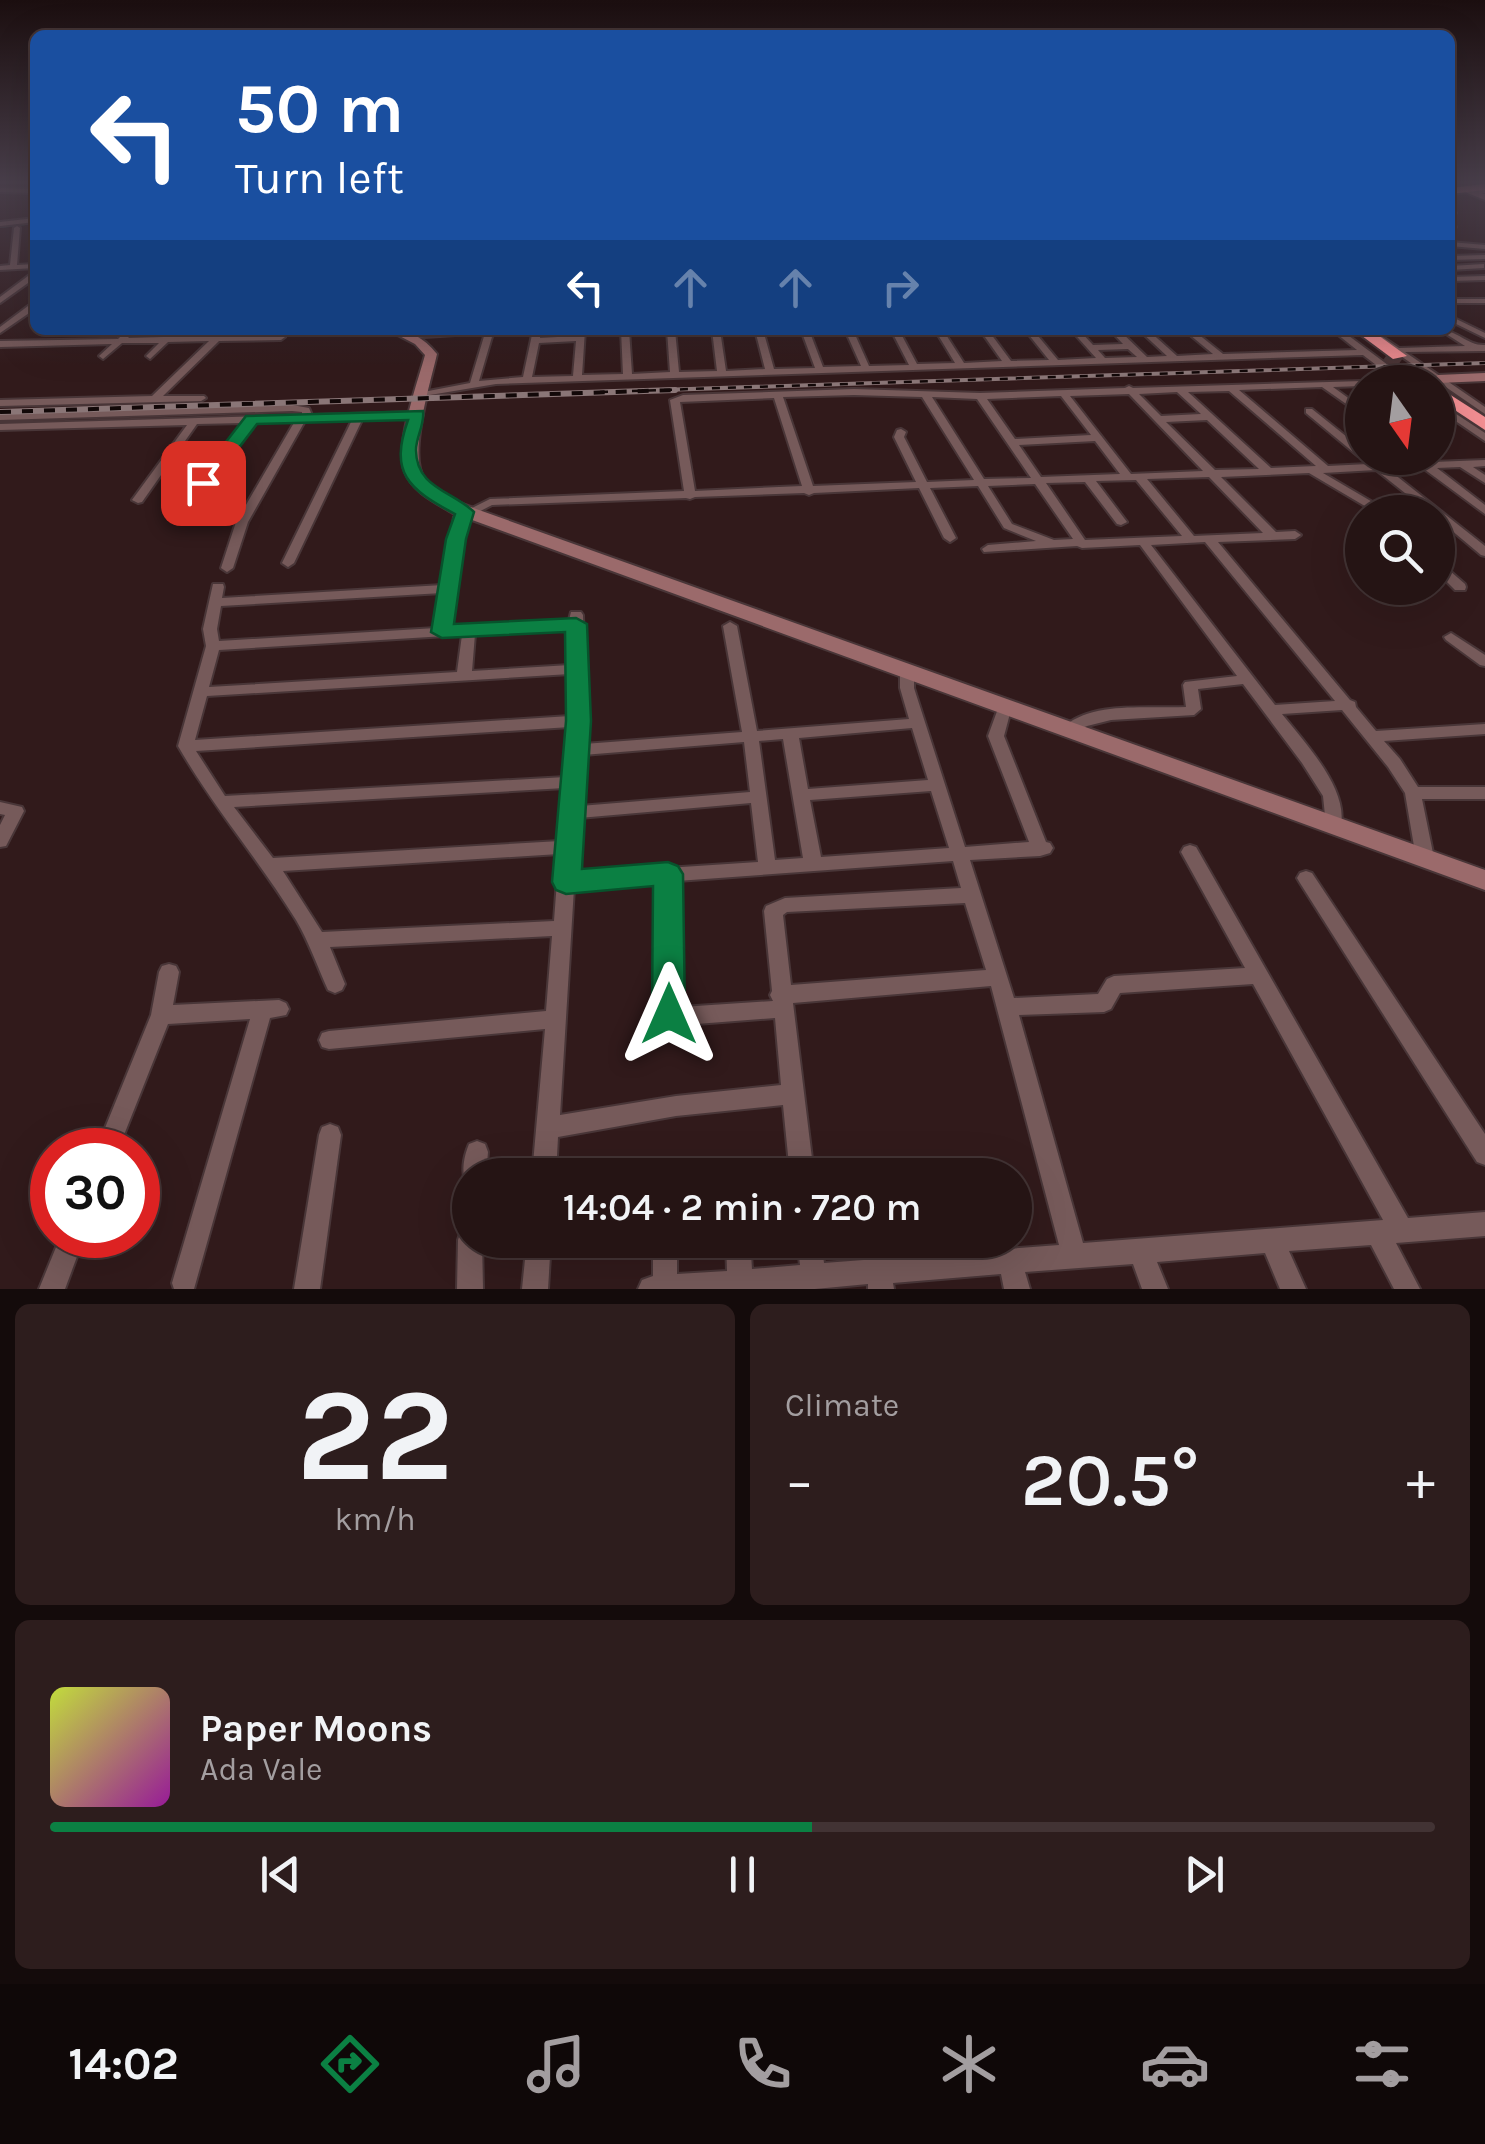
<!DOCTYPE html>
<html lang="en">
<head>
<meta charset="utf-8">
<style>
  body { margin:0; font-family:Karla,sans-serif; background:#2d1d1d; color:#f1f3f6; height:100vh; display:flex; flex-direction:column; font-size:38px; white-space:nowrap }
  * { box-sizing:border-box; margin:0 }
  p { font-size:32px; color:#a39ea0 }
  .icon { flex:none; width:55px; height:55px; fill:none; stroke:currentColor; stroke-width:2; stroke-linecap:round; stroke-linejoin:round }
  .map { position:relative; height:1289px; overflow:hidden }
  .side { display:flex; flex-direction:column; gap:15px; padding:15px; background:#140b0b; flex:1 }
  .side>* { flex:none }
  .banner { position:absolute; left:30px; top:30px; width:1425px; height:305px; border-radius:15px; box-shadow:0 10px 40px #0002,0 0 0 2px #423334; background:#1a4fa0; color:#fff; overflow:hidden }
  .needle { width:65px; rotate:166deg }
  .tools { position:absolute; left:1345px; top:365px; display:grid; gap:20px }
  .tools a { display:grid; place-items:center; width:110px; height:110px; border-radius:50%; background:#251414; box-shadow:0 10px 40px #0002,0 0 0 2px #423334; font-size:50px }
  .speed { position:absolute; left:30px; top:1128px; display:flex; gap:20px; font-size:50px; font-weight:700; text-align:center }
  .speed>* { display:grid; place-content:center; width:130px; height:130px; border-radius:50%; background:#251414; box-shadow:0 10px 40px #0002,0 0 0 2px #423334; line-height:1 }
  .speed .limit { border:15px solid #d22; background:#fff; color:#111 }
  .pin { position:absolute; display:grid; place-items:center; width:85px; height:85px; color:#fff; margin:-42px; border-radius:20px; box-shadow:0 5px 15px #0006 }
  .me { position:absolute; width:110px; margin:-55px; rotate:0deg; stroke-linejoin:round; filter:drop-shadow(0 0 8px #0008) }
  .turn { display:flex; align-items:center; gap:35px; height:210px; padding:0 40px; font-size:45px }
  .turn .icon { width:130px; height:130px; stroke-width:2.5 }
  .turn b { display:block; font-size:70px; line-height:85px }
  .lanes { display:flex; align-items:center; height:95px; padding:0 40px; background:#0003; justify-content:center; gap:50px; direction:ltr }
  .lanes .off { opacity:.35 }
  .big { font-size:75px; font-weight:600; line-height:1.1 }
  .side .tile { flex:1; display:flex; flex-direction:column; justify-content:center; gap:15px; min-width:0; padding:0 35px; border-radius:15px; background:#2d1d1d }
  .side .dial { align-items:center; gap:0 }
  .dial b { font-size:130px; line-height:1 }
  .song { display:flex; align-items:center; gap:30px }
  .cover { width:120px; height:120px; border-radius:15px; background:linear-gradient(135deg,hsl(70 70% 55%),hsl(300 70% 35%)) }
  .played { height:10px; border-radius:5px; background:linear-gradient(90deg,#0b8043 55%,#423334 55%) }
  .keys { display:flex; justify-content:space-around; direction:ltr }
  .heat { display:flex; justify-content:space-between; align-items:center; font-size:55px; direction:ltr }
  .side .tiles { flex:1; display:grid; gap:15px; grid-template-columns:1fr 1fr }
  .tile:last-child { grid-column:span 2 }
  .trip { position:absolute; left:452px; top:1158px; width:580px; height:100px; border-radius:50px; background:#251414; box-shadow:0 10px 40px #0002,0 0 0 2px #423334; font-weight:600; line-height:100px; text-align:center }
  .dock { display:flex; height:160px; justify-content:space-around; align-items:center; background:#0f0808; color:#a39ea0 }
  .dock .icon { width:70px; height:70px }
  .dock .selected { color:#0b8043 }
  .dock b { font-size:45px; color:#f1f3f6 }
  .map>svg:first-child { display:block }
</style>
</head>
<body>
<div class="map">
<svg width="1485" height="1289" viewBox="0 0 1485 1289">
  <rect width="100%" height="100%" fill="#311a1b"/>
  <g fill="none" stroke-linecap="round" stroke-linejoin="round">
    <path fill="#104a45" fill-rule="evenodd" d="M 35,220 L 35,224 L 0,228 L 0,224 Z"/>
    <path stroke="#4c3637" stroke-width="15" stroke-dasharray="15 8" stroke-linecap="butt" d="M 1386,356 L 1418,379"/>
    <defs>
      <g id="street">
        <path d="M 0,188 L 35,189 L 35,193 L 0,192 Z"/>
        <path d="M 1450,211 L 1455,212 L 1456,213 L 1450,215 Z"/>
        <path d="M 35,218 L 35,222 L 0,226 L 0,222 Z"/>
        <path d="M 1450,225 L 1455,226 L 1456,227 L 1450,229 Z"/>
        <path d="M 17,226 L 20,228 L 17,265 L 35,264 L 35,268 L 0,270 L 0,266 L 10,265 L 14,228 Z"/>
        <path d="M 1450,242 L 1485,245 L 1485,249 L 1450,246 Z"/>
        <path d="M 1485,255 L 1485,259 L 1450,260 L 1450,256 Z"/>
        <path d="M 1484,264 L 1484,268 L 1450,270 L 1450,266 Z"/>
        <path d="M 32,273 L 35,273 L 35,278 L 0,303 L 0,297 Z"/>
        <path d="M 1485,276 L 1485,280 L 1450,281 L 1450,277 Z"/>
        <rect x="1450" y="299" width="35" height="4"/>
        <path d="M 32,303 L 35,303 L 35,309 L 0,333 L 0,327 Z"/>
        <path d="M 1450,316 L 1485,333 L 1485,338 L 1450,321 Z"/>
        <path d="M 127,330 L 136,330 L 128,338 L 164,337 L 169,334 L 173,337 L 214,336 L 219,334 L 223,336 L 281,334 L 285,337 L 281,340 L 219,341 L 163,396 L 204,396 L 206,398 L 201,401 L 0,406 L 0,400 L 152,396 L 209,341 L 168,342 L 150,359 L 146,356 L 159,343 L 122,343 L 103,359 L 99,356 L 112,344 L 0,347 L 0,341 L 118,339 Z"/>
        <path d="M 391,330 L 400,330 L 396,332 Z"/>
        <path d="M 457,330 L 494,330 L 479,381 L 523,377 L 533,330 L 541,330 L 540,338 L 576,336 L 577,330 L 585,330 L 582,375 L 623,374 L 621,330 L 629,330 L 632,374 L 670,372 L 667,330 L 675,330 L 679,372 L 717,371 L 712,330 L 720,330 L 726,371 L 765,369 L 755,330 L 763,330 L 774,369 L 815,368 L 801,330 L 809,330 L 823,367 L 861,366 L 845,330 L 853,330 L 869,366 L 909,365 L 891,330 L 899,330 L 917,364 L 955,363 L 935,330 L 943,330 L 964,363 L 1002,361 L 980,330 L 988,330 L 1011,361 L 1049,360 L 1025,330 L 1033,330 L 1058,360 L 1096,358 L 1071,330 L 1079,330 L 1093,345 L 1123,344 L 1110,330 L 1119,330 L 1147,357 L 1167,356 L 1139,330 L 1148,330 L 1177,356 L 1213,354 L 1184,330 L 1193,330 L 1223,354 L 1357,350 L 1332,330 L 1341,330 L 1408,380 L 1409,382 L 1362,382 L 1362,386 L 1333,387 L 1362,408 L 1362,415 L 1322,387 L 1239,390 L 1328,466 L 1368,464 L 1362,458 L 1362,457 L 1358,456 L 1306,413 L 1306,409 L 1312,409 L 1362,449 L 1362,458 L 1373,458 L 1381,464 L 1485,460 L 1485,466 L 1473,467 L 1485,475 L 1485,483 L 1460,467 L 1437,468 L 1485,505 L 1485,514 L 1424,469 L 1389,470 L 1485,546 L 1485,556 L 1481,555 L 1438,519 L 1438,512 L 1429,512 L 1376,470 L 1323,473 L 1386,510 L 1387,512 L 1375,512 L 1309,473 L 1221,477 L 1276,532 L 1295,531 L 1301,535 L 1295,539 L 1218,542 L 1350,700 L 1355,702 L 1356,707 L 1376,731 L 1485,724 L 1485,734 L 1384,741 L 1400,759 L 1418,787 L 1485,787 L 1485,799 L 1422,799 L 1434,858 L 1431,863 L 1425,865 L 1419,863 L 1416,858 L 1405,793 L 1388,767 L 1342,710 L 1282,714 C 1305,743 1351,791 1340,829 L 1334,831 L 1328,829 L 1326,825 L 1323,796 L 1302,763 L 1243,684 L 1198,689 L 1201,709 L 1194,715 L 1111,720 L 1087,726 L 1069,734 L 1064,733 L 1061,729 C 1091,700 1148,709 1186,707 L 1183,685 L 1185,682 L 1237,676 L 1140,545 L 1082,548 L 1077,546 L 984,552 L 982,549 L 988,545 L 1036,541 L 1004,528 L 978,486 L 930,488 L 956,538 L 950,542 L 944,538 L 919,488 L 814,493 L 809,495 L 804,493 L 695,497 L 690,499 L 686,498 L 492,505 L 465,519 L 449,628 L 569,620 L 571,612 L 581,612 L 583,615 L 586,721 L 584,744 L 742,732 L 723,626 L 730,622 L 737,626 L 757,731 L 909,719 L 900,688 L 900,671 L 907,667 L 912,668 L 914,671 L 914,688 L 965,847 L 1029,842 L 988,736 L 1000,703 L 1010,703 L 1012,706 L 1004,736 L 1046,842 L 1050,843 L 1053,848 L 1050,853 L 1040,856 L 970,860 L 1014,998 L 1098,994 L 1107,979 L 1114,976 L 1245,968 L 1181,852 L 1184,847 L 1190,845 L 1196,847 L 1408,1218 L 1485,1212 L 1485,1236 L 1396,1243 L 1420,1289 L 1394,1289 L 1371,1245 L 1289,1251 L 1306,1289 L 1280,1289 L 1265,1253 L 1157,1262 L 1168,1289 L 1142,1289 L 1133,1264 L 1025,1272 L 1030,1289 L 1004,1289 L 1001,1274 L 893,1283 L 894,1289 L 868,1289 L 868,1284 L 815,1289 L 638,1289 L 642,1280 L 653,1276 L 653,1240 L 677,1240 L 677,1274 L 727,1271 L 726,1240 L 750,1240 L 752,1269 L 800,1265 L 797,1240 L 821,1240 L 824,1263 L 1059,1245 L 991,986 L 793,1003 L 814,1175 L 790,1175 L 783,1105 L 676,1116 L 558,1137 L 556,1175 L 532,1175 L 545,1029 L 329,1049 L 322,1047 L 319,1040 L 322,1033 L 329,1031 L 546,1011 L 552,936 L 330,947 L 345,984 L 342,990 L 335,993 L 328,990 C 317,966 309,942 296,920 C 259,860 213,807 178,746 L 206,646 L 203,629 L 213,584 L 223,584 L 224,587 L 222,598 L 443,585 L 454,517 L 490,499 L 684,491 L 670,400 L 683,395 L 854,389 L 980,393 L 1125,388 L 1129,386 L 1133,388 L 1396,380 L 1363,355 L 496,384 L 418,397 L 418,393 L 470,383 L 485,333 L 410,338 L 406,336 L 410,334 ZM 576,341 L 573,376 L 532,377 L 539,343 ZM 1128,349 L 1137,357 L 1105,358 L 1098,350 ZM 1229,391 L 1316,466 L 1271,468 L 1188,392 ZM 1177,392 L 1201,414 L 1161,416 L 1139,394 ZM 1129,394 L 1203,471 L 1131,474 L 1070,396 ZM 854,395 L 922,397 L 974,480 L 927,482 L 904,437 L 906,432 L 901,429 L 897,430 L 894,437 L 916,482 L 813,486 L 783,397 ZM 1061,396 L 1091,435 L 1015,439 L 987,399 ZM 932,397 L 977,399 L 1031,478 L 984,479 ZM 774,398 L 802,486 L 695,491 L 680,402 ZM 1207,420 L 1259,469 L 1215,470 L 1166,422 ZM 1095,441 L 1120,474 L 1041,477 L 1019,445 ZM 1209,477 L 1263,533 L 1194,536 L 1147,479 ZM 1136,480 L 1182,536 L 1085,540 L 1046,483 L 1085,482 L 1117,524 L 1121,525 L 1127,522 L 1096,481 ZM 1035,484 L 1073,539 L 1054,540 L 1012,524 L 988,486 ZM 1205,542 L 1335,701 L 1275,705 L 1151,545 ZM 442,593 L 436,628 L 219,641 L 217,629 L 221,606 ZM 570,628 L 570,665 L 472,671 L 475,634 ZM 462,635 L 457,672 L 209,687 L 219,650 ZM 570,674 L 570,716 L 195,740 L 207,696 ZM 570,727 L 566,777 L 225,796 L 196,751 ZM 912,728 L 928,780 L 808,789 L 799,738 ZM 783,739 L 803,858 L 775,860 L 759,741 ZM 744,742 L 750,792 L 580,806 L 583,755 ZM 565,788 L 560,841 L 273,858 L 234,807 ZM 931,791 L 949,848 L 821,857 L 810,800 ZM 751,803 L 758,862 L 575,874 L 579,818 ZM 559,854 L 554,921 L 322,932 L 283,871 ZM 953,861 L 961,888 L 785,898 L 766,906 L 764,911 L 772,991 L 770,995 L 773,1001 L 681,1007 L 677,881 ZM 659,882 L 661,1017 L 664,1023 L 671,1026 L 775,1018 L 781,1085 L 676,1096 L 560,1115 L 574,888 ZM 965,903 L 986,970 L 791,985 L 783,915 L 787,912 ZM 1253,984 L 1383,1220 L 1083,1243 L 1019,1015 L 1104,1012 L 1111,1009 L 1120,993 Z"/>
        <path d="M 1363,330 L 1372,330 L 1399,348 L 1465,346 L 1440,330 C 1457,330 1468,346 1485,345 L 1485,351 L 1405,352 L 1485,407 L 1485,414 Z"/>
        <path d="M 1438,402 L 1485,433 L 1485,441 L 1438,409 Z"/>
        <path d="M 292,405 L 309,408 L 312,415 L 418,412 L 423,415 L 418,418 L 362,420 L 294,563 L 288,567 L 282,563 L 352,420 L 305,421 L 248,522 L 233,568 L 227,572 L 221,568 L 236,522 L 295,421 L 254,423 L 207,485 L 203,486 L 198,483 L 244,423 L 197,424 L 142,502 L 138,503 L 132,500 L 187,425 L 0,430 L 0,424 L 302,415 L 302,412 L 292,411 L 0,420 L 0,414 Z"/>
        <path d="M 1438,563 L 1442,564 L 1465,584 L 1466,587 L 1465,590 L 1455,590 L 1438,573 Z"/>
        <path d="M 1451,633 L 1485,655 L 1485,666 L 1480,665 L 1446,640 L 1444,637 Z"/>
        <path d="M 0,802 L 22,807 L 24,811 L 6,846 L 0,847 L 0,825 L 5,815 L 0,814 Z"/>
        <path d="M 1306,871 L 1312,873 L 1485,1134 L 1485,1165 L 1477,1162 L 1300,883 L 1297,878 L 1300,873 Z"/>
        <path d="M 169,964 L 176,966 L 179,972 L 173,1005 L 279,1000 L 286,1003 L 289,1009 L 286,1015 L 270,1018 L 194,1289 L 174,1289 L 172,1283 L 250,1019 L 168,1024 L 118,1150 L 96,1150 L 151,1015 L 159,972 L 162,966 Z"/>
        <path d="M 330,1124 L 338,1127 L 341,1135 L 320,1289 L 294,1289 L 319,1135 L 322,1127 Z"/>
        <path d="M 477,1141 L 485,1144 L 488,1152 L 486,1175 L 470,1175 L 470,1185 L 466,1183 C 461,1171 464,1156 469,1144 Z"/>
        <path d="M 470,1228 L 470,1240 L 482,1240 L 483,1289 L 457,1289 L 458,1240 L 461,1231 Z"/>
        <path d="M 61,1235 L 85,1235 L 65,1289 L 39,1289 Z"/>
        <path d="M 527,1240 L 551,1240 L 548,1289 L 522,1289 Z"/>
      </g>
      <g id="secondary">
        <path d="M 1485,187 L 1485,193 L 1481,193 L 1485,194 L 1485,200 L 1465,192 Z"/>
        <path d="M 388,330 C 410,330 423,337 437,354 C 431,381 407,458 425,479 C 435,491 451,498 465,505 L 1485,870 L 1485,890 L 453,513 C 435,502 413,492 405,472 C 394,448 418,381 425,355 L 415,344 Z"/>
        <path d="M 1485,373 L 1485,381 L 1438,383 L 1431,379 L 1438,375 Z"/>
      </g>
      <g id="highway">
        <path d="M 1485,184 L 1485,190 L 1450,194 L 1450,188 Z"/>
        <path d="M 1354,330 L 1371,330 L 1407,356 L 1393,359 Z"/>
        <path d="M 1438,387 L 1485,417 L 1485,430 L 1438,399 Z"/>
      </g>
    </defs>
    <use href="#street" stroke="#493638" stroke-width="4"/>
    <use href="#secondary" stroke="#493638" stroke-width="4"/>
    <use href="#highway" stroke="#493638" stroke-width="4"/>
    <use href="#street" fill="#765a5a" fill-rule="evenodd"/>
    <use href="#secondary" fill="#9b6a6b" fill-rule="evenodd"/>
    <use href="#highway" fill="#f28e92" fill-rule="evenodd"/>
    <defs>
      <path id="rail-far1" d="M 600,392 L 1485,363"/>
      <path id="rail" d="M 0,412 L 675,390"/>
    </defs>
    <use href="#rail-far1" stroke="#8a7677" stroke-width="4"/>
    <use href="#rail" stroke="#8a7677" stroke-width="6"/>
    <use href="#rail-far1" stroke="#120808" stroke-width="2.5" stroke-dasharray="8" stroke-linecap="butt"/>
    <use href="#rail" stroke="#120808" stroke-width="4" stroke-dasharray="11" stroke-linecap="butt"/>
  </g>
  <linearGradient id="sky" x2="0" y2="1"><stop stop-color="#1b0e0f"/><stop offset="0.5" stop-color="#483e4a"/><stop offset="1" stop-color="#483e4a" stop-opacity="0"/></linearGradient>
  <rect width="1485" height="365" fill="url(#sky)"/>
  <path fill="#0b8043" stroke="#07532c" stroke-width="2.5" d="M 423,411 C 425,424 416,437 416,450 C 416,488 453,491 474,512 L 466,539 L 454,624 L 576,618 L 587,624 L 591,721 L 582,869 L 668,862 L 678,866 L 683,874 L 685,1014 L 681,1024 L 669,1028 L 657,1024 L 652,1014 L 653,886 L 566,894 L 556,890 L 552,882 L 566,721 L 565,632 L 442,638 L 431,632 L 446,539 L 455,514 C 408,489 389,473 408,420 L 257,424 L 209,487 L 194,483 L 246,416 Z"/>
</svg>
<div class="tools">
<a><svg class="needle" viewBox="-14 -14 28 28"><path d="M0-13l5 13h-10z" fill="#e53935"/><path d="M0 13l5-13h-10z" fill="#a39ea0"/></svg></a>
<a><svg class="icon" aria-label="search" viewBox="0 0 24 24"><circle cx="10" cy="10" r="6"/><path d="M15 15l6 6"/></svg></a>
</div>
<div class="speed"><div class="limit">30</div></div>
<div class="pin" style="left:203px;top:483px;background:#d93025"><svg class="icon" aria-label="arrive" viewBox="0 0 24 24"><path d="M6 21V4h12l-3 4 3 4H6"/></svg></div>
<svg class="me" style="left:669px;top:1014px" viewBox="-20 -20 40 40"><path d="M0-17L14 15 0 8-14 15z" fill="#0b8043" stroke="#fff" stroke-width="4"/></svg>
<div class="trip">14:04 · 2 min · 720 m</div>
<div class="banner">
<div class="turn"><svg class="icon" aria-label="left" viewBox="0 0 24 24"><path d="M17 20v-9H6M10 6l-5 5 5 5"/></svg><div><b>50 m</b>Turn left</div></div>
<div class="lanes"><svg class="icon" aria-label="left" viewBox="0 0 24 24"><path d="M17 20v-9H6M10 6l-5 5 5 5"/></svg><svg class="icon off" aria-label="ahead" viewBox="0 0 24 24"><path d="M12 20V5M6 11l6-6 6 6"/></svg><svg class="icon off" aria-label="ahead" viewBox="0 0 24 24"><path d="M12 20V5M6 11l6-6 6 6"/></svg><svg class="icon off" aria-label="right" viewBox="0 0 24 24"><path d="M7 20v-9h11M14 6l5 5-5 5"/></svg></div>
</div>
</div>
<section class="side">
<div class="tiles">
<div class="tile dial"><b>22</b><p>km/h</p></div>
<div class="tile"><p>Climate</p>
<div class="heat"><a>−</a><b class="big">20.5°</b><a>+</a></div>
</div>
<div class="tile">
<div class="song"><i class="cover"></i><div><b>Paper Moons</b><p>Ada Vale</p></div></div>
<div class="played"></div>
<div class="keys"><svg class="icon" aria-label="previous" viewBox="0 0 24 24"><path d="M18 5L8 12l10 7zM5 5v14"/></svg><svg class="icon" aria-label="pause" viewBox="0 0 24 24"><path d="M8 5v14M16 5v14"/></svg><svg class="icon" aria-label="next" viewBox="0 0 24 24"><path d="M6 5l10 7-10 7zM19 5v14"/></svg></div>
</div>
</div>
</section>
<nav class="dock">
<b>14:02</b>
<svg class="icon selected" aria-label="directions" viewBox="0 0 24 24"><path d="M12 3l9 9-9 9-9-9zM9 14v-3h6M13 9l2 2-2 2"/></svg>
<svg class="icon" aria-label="music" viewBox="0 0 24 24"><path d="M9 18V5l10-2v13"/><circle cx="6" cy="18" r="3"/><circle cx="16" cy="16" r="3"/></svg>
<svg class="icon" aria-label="phone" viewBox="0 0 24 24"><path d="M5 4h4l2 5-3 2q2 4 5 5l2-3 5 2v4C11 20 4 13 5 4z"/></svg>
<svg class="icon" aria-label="climate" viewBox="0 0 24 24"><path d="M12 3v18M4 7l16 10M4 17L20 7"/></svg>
<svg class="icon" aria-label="car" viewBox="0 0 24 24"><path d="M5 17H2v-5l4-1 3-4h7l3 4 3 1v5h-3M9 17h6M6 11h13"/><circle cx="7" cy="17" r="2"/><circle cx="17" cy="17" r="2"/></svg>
<svg class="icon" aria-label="filters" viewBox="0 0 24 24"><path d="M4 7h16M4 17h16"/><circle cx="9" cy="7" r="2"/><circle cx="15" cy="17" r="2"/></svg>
</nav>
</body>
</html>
